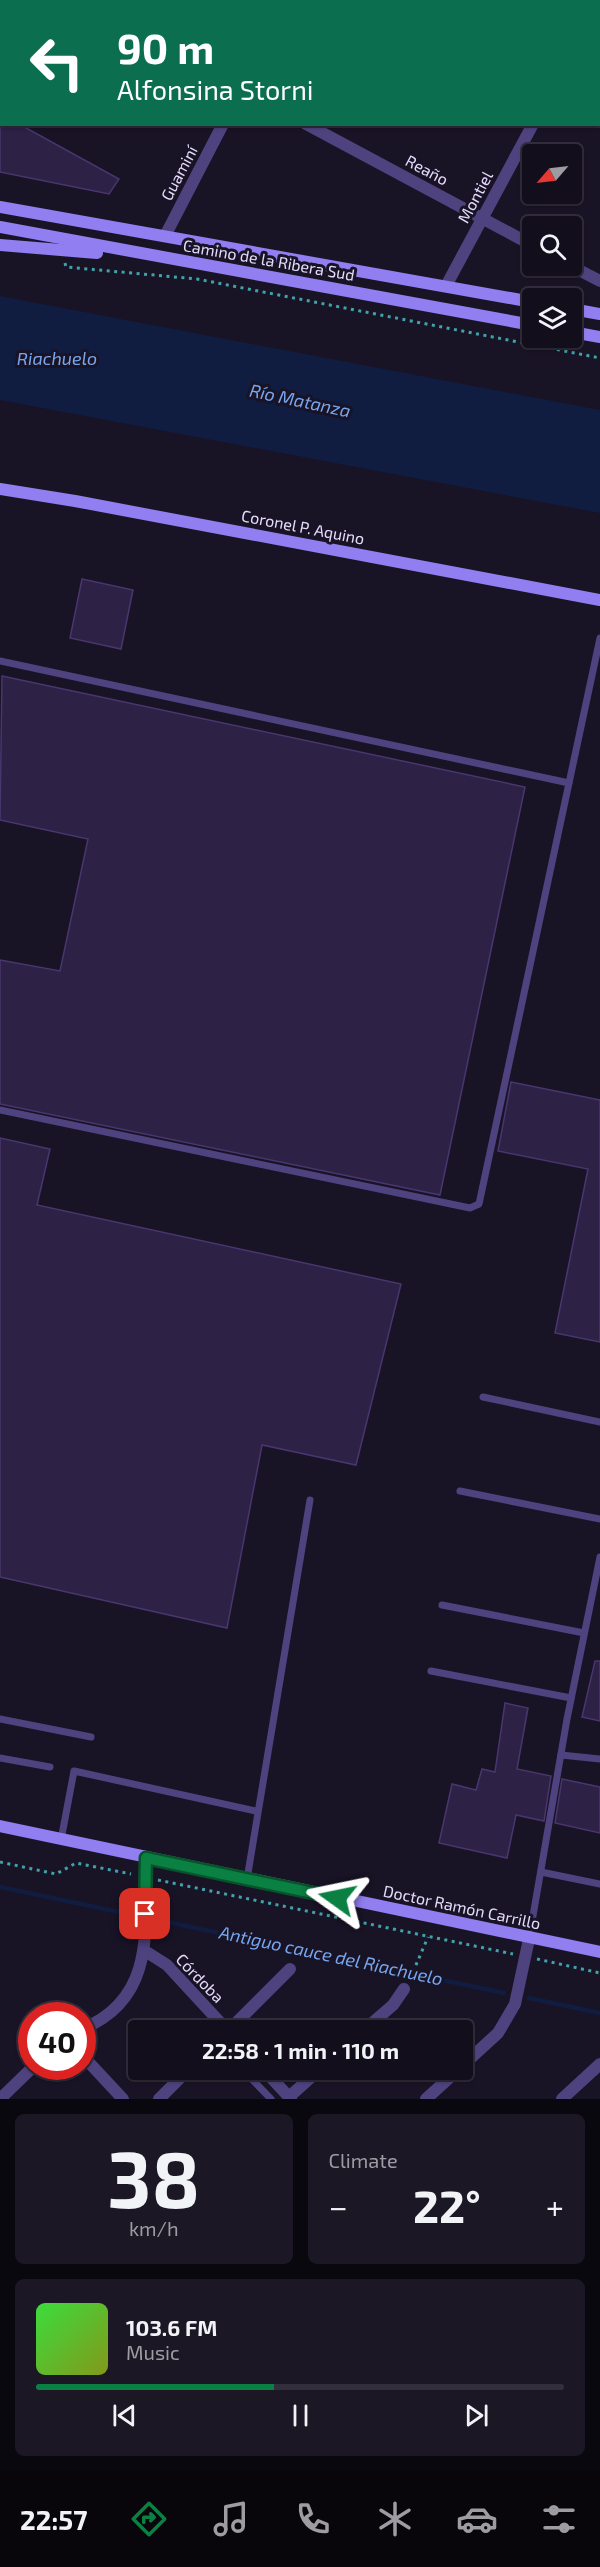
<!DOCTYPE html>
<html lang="en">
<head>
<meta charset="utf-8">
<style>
  body { margin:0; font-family:"Exo 2",sans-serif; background:#1c1725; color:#f1f3f6; height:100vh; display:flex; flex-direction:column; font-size:22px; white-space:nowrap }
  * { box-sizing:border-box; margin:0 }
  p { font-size:20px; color:#9d9ca3 }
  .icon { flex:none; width:33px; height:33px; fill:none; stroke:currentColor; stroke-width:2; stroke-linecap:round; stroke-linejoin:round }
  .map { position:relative; height:2099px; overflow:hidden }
  .side { display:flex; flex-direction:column; gap:15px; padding:15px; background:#0a080f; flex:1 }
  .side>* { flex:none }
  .guide { position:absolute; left:0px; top:0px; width:600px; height:126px; box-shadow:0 2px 4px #0004,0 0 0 2px #322e3b; background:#0b6e4f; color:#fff; overflow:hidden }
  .needle { width:39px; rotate:242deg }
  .buttons { position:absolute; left:522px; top:144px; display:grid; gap:12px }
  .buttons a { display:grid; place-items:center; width:60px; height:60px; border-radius:6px; background:#130e1c; box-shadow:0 2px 4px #0004,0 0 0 2px #322e3b; font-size:30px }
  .speed { position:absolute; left:18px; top:2002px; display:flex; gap:12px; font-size:30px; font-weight:700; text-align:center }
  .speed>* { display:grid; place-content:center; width:78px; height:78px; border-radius:50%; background:#130e1c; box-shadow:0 2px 4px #0004,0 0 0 2px #322e3b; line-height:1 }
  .speed .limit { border:9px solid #d22; background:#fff; color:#111 }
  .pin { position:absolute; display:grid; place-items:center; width:51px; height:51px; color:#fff; margin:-26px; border-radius:12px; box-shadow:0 3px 9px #0006 }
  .me { position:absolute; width:66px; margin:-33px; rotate:282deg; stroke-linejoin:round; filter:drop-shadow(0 0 4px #0008) }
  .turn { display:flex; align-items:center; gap:21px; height:126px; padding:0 18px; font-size:27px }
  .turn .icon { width:78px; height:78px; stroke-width:2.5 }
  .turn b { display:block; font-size:42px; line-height:51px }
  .big { font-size:45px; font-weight:700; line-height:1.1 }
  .side .widget { flex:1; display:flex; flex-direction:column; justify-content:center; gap:9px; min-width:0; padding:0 21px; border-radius:9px; background:#1c1725 }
  .side .dial { align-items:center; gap:0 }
  .dial b { font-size:78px; line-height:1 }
  .song { display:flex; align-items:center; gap:18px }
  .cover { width:72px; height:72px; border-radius:9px; background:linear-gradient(135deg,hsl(120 70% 55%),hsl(70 70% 35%)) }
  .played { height:6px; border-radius:3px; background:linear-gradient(90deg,#0b8043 45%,#322e3b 45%) }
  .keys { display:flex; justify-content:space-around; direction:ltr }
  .heat { display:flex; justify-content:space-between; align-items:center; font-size:33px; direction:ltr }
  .side .tiles { flex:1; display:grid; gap:15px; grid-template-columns:1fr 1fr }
  .widget:last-child { grid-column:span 2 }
  .trip { position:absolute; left:128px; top:2020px; width:345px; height:60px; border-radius:6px; background:#130e1c; box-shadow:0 2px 4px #0004,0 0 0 2px #322e3b; font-weight:700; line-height:60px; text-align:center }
  .tab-bar { display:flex; height:96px; justify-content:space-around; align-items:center; background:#08060b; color:#9d9ca3 }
  .tab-bar .icon { width:42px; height:42px }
  .tab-bar .selected { color:#0b8043 }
  .tab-bar b { font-size:27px; color:#f1f3f6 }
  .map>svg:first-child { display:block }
</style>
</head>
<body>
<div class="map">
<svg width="600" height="2099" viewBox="0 0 600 2099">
  <rect width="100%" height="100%" fill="#191326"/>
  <path fill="#111c41" d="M 0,296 L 600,410 L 600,513 L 0,400 Z"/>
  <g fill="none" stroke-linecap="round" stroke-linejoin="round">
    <g stroke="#111c41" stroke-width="4.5">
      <path d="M 0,1887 L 133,1915"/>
      <path d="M 158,1920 L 504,1993"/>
      <path d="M 529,1998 L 600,2013"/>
    </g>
  </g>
  <g fill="#2d2145" stroke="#49366e" stroke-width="1.5">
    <path d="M 0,124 L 19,124 L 119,179 L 109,194 L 0,172 Z"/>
    <path d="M 82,579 L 133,590 L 121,649 L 70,638 Z"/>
    <path d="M 2,676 L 525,787 L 440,1195 L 0,1104 L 0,960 L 60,971 L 88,839 L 0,820 Z"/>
    <path d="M 511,1082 L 600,1100 L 600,1342 L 555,1333 L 588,1169 L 498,1151 Z"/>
    <path d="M 0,1138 L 50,1149 L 37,1205 L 401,1284 L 356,1465 L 262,1445 L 227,1628 L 0,1577 Z"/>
    <path d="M 595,1661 L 600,1661 L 600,1721 L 582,1717 Z"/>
    <path d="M 505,1703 L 528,1708 L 517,1769 L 551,1776 L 544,1821 L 516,1815 L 507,1858 L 439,1843 L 452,1784 L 476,1790 L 482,1769 L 495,1772 Z"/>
    <path d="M 562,1779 L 600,1787 L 600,1833 L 555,1823 Z"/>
  </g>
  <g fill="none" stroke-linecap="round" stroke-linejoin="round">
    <g stroke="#3fa3ac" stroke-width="3" stroke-dasharray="3 4.5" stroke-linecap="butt">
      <path d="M 65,263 L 66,267 L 197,279 L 600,358"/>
      <path d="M 0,1862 L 56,1874 L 76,1863 L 131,1874"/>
      <path d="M 158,1880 L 513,1954"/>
      <path d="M 537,1959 L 600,1973"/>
      <path d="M 410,1979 L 428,1937"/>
    </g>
    <g stroke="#4e437f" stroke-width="7">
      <path d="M 0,661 L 569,783"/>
      <path d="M 0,1110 L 470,1208 L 479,1204 L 600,638"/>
      <path d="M 483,1397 L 600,1422"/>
      <path d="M 460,1491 L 600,1519"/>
      <path d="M 442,1605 L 584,1633"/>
      <path d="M 431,1671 L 571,1698"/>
      <path d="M 0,1719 L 91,1737"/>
      <path d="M 561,1755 L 600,1759"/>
      <path d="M 0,1758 L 50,1767"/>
      <path d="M 61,1840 L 74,1771 L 256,1811"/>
      <path d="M 541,1872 L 600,1884"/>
      <path d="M 247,1879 L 310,1500"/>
      <path d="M 529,1939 L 567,1719 L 600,1557"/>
      <path d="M 243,2070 L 271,2099"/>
    </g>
    <g stroke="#4e437f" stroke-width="12">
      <path d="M 68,0 L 71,2"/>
      <path d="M 289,2 L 290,0"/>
      <path d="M 598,2 L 599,0"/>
      <path d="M 306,124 L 532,245"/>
      <path d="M 165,236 L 223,124"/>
      <path d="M 571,266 L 600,281"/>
      <path d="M 446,286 L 533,124"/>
      <path d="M 145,1951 L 167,1965 L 228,2031"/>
      <path d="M 82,2029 C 158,1998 145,1925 145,1858"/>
      <path d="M 228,2031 L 290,1969"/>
      <path d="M 363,2031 L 393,2005 L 404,1989"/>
      <path d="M 82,2055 L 123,2099"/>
      <path d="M 462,2066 L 498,2033 L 515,2004 L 529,1939"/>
      <path d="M 264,2070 L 291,2099"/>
      <path d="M 289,2097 L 319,2070"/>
      <path d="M 0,2099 L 33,2067"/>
      <path d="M 159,2099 L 188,2070"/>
      <path d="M 426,2099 L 458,2070"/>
      <path d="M 562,2099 L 600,2064"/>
    </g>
    <g stroke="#917ef0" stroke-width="12">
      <path d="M 0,207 L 532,302"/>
      <path d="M 0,227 L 532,325"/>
      <path d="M 0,245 L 97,253"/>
      <path d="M 572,309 L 600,314"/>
      <path d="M 572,332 L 600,337"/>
      <path d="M 0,489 L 75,501 L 600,600"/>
      <path d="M 0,1826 L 600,1952"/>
    </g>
  </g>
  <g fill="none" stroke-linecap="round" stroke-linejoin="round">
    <defs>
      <path id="route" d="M 145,1914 L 146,1858 L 337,1898"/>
    </defs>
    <use href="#route" stroke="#07532c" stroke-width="15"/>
    <use href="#route" stroke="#0b8043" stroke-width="10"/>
  </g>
  <g text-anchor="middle" stroke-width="6" stroke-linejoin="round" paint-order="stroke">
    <g font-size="16" fill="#e4dcfb" stroke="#191326">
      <text transform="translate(427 170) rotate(28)" y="6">Reaño</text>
      <text transform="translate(179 173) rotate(-62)" y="6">Guaminí</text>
      <text transform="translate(475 197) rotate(-62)" y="6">Montiel</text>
      <text transform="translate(269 260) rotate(10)" y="6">Camino de la Ribera Sud</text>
      <text transform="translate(303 527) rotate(11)" y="6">Coronel P. Aquino</text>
      <text transform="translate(462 1907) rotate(12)" y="6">Doctor Ramón Carrillo</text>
      <text transform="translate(200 1978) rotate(46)" y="6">Córdoba</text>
    </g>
    <g font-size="18" font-style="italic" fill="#76a6ef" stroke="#191326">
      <text x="57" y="365">Riachuelo</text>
      <text transform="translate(300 401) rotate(12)" y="6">Río Matanza</text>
      <text transform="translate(331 1956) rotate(12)" y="6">Antiguo cauce del Riachuelo</text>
    </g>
  </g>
</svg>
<div class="buttons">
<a><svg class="needle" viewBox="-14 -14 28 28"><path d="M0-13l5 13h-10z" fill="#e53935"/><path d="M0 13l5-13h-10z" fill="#9d9ca3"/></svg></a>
<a><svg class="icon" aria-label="search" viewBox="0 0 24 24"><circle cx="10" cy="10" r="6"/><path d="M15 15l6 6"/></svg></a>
<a><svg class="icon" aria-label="layers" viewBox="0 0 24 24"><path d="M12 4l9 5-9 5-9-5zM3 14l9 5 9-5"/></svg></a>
</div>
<div class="speed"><div class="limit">40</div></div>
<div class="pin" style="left:145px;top:1914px;background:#d93025"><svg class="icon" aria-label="arrive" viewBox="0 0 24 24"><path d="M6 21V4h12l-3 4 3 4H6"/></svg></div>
<svg class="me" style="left:337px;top:1898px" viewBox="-20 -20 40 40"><path d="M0-17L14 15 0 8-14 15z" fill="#0b8043" stroke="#fff" stroke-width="4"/></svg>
<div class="trip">22:58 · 1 min · 110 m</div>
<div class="guide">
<div class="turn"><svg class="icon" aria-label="left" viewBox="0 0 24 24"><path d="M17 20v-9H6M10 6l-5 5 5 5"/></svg><div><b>90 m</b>Alfonsina Storni</div></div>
</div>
</div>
<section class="side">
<div class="tiles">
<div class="widget dial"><b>38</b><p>km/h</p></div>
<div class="widget"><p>Climate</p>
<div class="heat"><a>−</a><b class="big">22°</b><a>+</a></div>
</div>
<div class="widget">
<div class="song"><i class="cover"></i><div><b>103.6 FM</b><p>Music</p></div></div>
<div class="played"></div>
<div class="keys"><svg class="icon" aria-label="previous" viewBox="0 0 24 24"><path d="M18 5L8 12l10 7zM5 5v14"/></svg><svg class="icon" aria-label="pause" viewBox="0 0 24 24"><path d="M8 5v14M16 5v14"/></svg><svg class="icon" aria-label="next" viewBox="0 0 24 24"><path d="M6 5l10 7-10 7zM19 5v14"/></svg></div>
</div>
</div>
</section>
<nav class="tab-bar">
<b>22:57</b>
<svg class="icon selected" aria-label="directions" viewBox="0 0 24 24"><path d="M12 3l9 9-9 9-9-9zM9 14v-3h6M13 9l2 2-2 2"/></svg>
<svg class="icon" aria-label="music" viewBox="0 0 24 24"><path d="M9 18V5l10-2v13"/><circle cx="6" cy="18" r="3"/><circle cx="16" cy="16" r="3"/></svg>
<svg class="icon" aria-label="phone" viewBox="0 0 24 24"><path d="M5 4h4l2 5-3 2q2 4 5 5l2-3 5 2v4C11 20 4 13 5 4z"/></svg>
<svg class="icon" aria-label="climate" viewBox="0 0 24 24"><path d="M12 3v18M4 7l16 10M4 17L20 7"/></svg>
<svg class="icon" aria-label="car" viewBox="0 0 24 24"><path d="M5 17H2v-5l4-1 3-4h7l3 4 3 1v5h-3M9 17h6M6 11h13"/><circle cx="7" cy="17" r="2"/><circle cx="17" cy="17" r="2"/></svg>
<svg class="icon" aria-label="filters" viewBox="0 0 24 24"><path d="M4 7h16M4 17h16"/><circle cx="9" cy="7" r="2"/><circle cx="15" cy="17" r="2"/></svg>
</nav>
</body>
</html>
